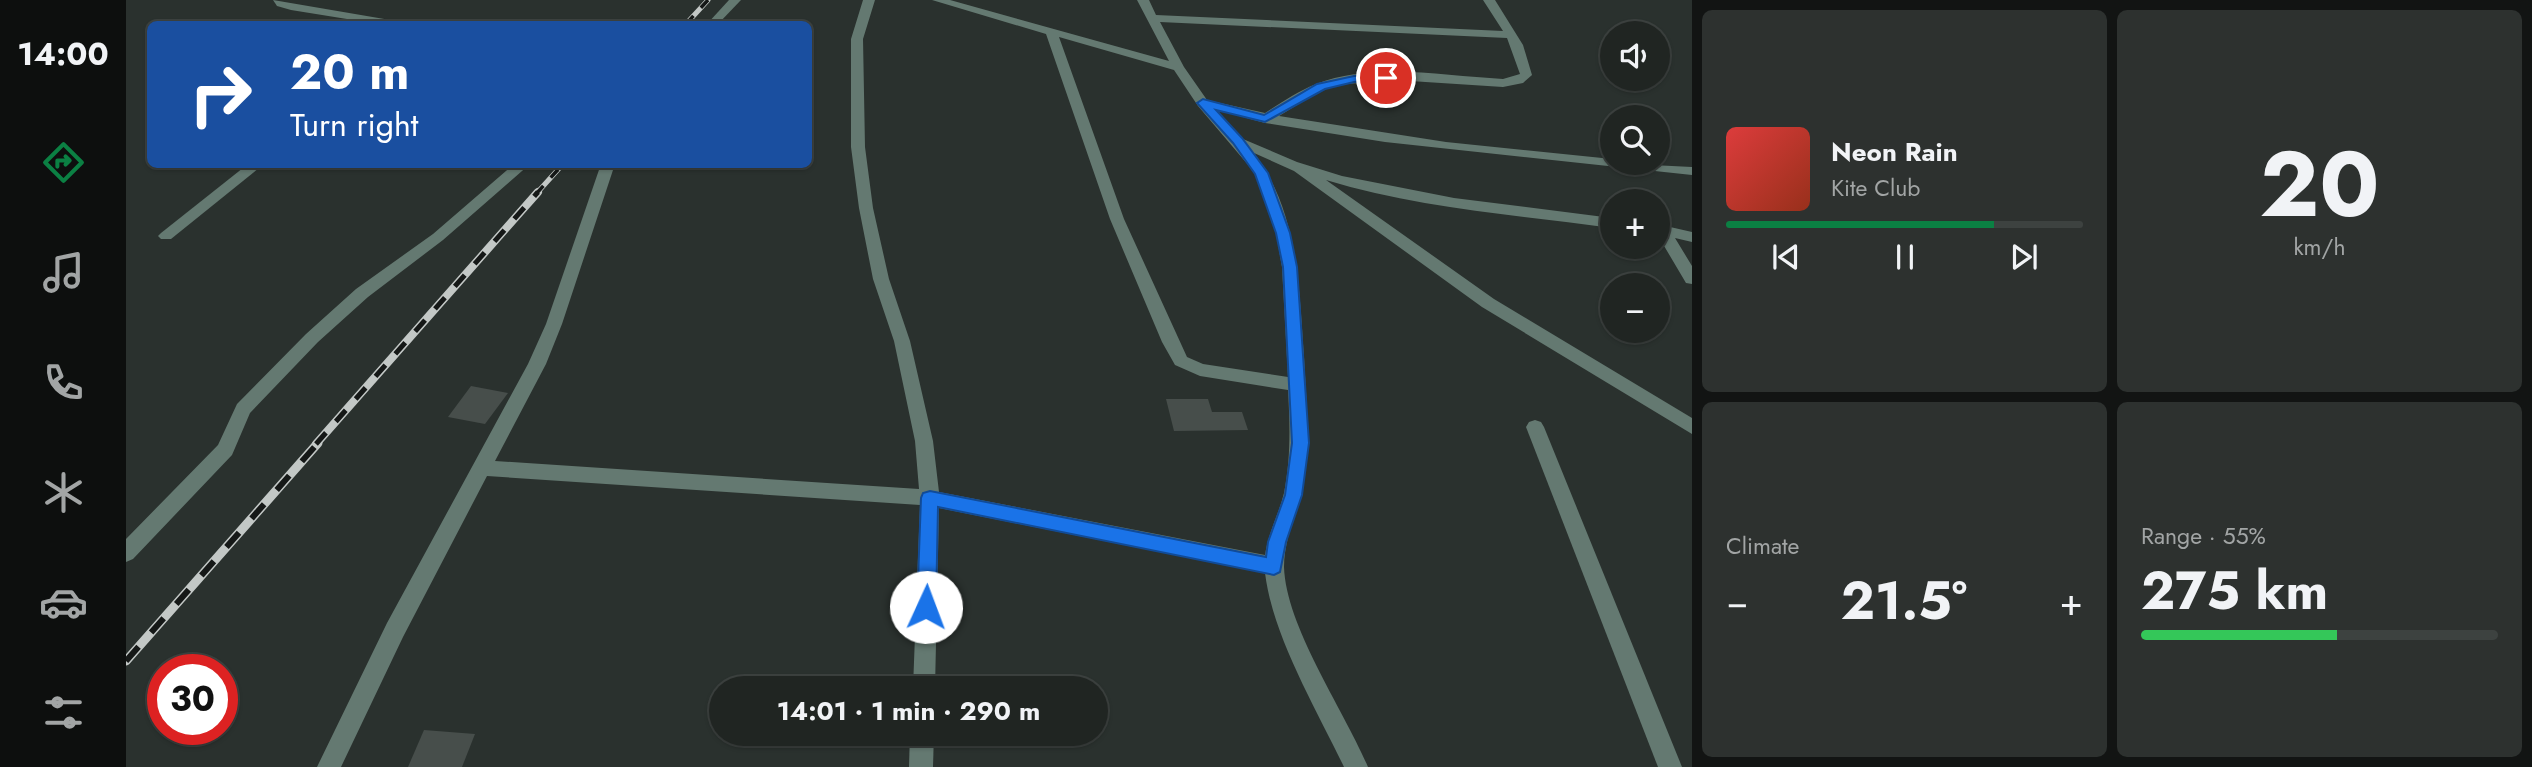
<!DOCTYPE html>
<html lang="en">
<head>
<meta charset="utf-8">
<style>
  body { margin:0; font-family:Jost,sans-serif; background:#2d312f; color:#f1f3f6; height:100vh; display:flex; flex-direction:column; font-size:26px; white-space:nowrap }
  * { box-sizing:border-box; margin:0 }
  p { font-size:23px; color:#a2a5a5 }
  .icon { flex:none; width:38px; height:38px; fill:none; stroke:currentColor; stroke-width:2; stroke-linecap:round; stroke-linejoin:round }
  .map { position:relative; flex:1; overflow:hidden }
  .side { display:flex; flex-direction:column; gap:10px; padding:10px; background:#121413; width:840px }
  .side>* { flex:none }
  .guide { position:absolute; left:21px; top:21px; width:665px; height:147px; border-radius:10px; box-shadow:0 2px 5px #0004,0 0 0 2px #3d4240; background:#1a4fa0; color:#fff; overflow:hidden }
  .buttons { position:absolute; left:1474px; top:21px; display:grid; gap:14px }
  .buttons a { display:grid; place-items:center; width:70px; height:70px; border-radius:50%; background:#202522; box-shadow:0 2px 5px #0004,0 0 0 2px #3d4240; font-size:35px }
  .speed { position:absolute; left:21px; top:654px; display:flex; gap:14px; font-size:35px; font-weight:700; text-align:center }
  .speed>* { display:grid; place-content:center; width:91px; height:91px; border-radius:50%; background:#202522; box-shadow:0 2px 5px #0004,0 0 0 2px #3d4240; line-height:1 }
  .speed .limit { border:10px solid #d22; background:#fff; color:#111 }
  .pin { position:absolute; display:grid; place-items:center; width:60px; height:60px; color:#fff; margin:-30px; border:4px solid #fff; border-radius:50%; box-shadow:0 2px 7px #0007 }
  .me { position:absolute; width:77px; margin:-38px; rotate:2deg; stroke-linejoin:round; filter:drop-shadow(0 0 5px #0008) }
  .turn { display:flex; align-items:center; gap:24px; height:147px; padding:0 28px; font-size:32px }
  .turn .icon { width:91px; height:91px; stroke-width:2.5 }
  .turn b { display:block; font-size:49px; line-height:60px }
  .big { font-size:52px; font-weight:700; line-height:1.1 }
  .side .card { flex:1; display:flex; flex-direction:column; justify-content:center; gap:10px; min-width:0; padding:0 24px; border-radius:10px; background:#2d312f }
  .side .dial { align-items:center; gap:0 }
  .dial b { font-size:91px; line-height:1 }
  .song { display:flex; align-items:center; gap:21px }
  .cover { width:84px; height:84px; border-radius:10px; background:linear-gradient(135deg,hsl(0 70% 55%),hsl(10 70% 35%)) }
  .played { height:7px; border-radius:4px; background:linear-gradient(90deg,#0b8043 75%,#3d4240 75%) }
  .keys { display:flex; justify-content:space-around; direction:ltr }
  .heat { display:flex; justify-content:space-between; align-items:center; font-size:38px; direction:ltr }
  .charge { height:10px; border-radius:5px; background:linear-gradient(90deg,#34c759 55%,#3d4240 0) }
  .side .tiles { flex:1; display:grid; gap:10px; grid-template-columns:repeat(2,1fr) }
  .trip { position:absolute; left:583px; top:676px; width:399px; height:70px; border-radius:35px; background:#202522; box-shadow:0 2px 5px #0004,0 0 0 2px #3d4240; font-weight:700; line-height:70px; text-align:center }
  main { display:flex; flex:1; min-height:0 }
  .menu { display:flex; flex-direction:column; width:126px; justify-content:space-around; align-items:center; background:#0d0f0e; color:#a2a5a5 }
  .menu .icon { width:49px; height:49px }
  .menu .active { color:#0b8043 }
  .menu b { font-size:32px; color:#f1f3f6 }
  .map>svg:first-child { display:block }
</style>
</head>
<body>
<main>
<nav class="menu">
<b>14:00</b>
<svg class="icon active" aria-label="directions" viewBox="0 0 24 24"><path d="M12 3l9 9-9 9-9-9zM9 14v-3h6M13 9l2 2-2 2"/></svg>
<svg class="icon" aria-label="music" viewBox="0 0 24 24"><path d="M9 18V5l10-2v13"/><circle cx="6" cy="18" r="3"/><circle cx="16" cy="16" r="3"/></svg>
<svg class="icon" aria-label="phone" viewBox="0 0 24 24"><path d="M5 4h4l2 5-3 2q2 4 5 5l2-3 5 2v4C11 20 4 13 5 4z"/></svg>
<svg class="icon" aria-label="climate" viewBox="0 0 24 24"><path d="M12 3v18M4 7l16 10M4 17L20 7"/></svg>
<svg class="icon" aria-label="car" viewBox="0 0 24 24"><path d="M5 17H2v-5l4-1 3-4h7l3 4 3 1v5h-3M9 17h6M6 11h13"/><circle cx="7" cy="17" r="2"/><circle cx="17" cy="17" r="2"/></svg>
<svg class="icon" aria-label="filters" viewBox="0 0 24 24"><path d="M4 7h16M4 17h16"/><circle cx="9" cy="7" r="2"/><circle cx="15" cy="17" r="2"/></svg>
</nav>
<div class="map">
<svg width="1566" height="767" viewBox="0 0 1566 767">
  <rect width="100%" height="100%" fill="#2a312e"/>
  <g fill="#474e4b">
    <path d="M 345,386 L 382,393 L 359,424 L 322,417 Z"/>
    <path d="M 1040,399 L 1082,399 L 1086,412 L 1116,412 L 1122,430 L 1048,431 Z"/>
    <path d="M 298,730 L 349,734 L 336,767 L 282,767 Z"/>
  </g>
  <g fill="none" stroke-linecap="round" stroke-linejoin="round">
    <g fill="#647971" fill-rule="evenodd">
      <path d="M 147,0 L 270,21 L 276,24 L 252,24 L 165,10 L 151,6 Z"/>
      <path d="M 603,0 L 615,0 L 592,24 L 581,24 Z"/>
      <path d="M 737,0 L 749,0 L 737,39 L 739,147 L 747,208 L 763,279 L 784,341 L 807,441 L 813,492 L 1139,555 C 1142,533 1153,514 1158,493 C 1165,458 1164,425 1162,390 L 1074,376 L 1049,365 L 1036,342 L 984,219 L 920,34 L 806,0 L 824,0 L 1043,61 L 1011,0 L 1023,0 L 1030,15 L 1377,31 L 1357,0 L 1369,0 L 1397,45 L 1406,75 L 1397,83 L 1377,87 L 1284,81 L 1215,84 L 1192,92 L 1153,116 L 1320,142 L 1486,159 L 1486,163 L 1566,167 L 1566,175 L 1259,142 L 1139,123 L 1091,110 L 1117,139 L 1171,162 L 1216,176 L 1328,198 L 1486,218 L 1486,228 C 1390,215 1292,208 1200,180 L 1368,299 L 1566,418 L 1566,434 L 1356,307 L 1168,171 L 1128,153 C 1172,211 1173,287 1178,357 C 1180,396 1184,434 1179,473 C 1175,505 1158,535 1158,567 C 1160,627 1218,710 1242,767 L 1218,767 C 1190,708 1147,637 1139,573 L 813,508 L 809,688 L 787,688 L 794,505 L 361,476 L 277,637 L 215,767 L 191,767 L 261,623 L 402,364 L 420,324 L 475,164 L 489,164 L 436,324 L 420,364 L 369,461 L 793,489 L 789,441 L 768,341 L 747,279 L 733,208 L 725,147 L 725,39 ZM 1034,22 L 1381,38 L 1394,74 L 1377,79 C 1317,76 1248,62 1190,84 C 1172,91 1155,103 1139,113 L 1081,100 L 1058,67 ZM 933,37 L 1048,70 L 1072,106 L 1129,173 L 1150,233 L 1156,267 L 1162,377 L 1077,364 L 1061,357 L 998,219 Z"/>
      <path d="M 122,164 L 138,164 L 45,239 L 35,239 L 32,236 L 35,233 Z"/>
      <path d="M 388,164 L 404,164 L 317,240 L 242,297 L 192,342 L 124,413 L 106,455 L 7,559 L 0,562 L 0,539 L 92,445 L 111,404 L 180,334 L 230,289 L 307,234 Z"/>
      <path d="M 1531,224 L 1566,232 L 1566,242 L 1549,238 L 1566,266 L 1566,284 L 1560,283 L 1531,234 Z"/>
      <path d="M 1409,420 L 1415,422 L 1418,427 L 1556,767 L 1532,767 L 1400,427 L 1403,422 Z"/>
      <path d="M 784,733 L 808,733 L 807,767 L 783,767 Z"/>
    </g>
    <defs>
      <g id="rail-far2">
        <path d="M 560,24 L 582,0"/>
        <path d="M 410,194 L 437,164"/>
      </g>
      <path id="rail-far1" d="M 190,444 L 412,192"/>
      <path id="rail" d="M 0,661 L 192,443"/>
    </defs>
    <use href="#rail-far2" stroke="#c3c8c6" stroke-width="5"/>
    <use href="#rail-far1" stroke="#c3c8c6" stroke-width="8"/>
    <use href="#rail" stroke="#c3c8c6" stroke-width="9"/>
    <use href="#rail-far2" stroke="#151817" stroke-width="3.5" stroke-dasharray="11" stroke-linecap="butt"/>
    <use href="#rail-far1" stroke="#151817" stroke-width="5" stroke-dasharray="15" stroke-linecap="butt"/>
    <use href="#rail" stroke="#151817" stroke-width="6" stroke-dasharray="19" stroke-linecap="butt"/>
  </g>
  <path fill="#1a73e8" stroke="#114b97" stroke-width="2" d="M 1260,74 L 1264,75 L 1264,80 L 1228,82 L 1199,89 L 1139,122 L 1090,110 L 1116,138 L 1142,173 L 1164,233 L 1171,267 L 1183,443 L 1176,495 L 1160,542 L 1154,572 L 1148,575 L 812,507 L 810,607 L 807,613 L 800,615 L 793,613 L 791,607 L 795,498 L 797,493 L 804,491 L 1140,557 L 1142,542 L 1159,495 L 1166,443 L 1157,267 L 1150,233 L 1129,174 L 1107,143 L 1071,103 L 1077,99 L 1138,115 L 1191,84 L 1228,76 Z"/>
</svg>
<div class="buttons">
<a><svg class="icon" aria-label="sound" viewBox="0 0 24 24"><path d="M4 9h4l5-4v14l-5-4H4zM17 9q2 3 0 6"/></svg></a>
<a><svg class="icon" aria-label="search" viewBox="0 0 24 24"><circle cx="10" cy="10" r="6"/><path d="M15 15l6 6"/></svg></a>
<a>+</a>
<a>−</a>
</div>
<div class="speed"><div class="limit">30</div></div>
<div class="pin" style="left:1260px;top:78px;background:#d93025"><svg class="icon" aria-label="arrive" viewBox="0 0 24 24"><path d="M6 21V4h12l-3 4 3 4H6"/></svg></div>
<svg class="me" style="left:800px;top:607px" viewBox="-20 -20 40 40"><circle r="19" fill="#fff"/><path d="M0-13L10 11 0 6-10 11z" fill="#1a73e8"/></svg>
<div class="trip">14:01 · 1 min · 290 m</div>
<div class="guide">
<div class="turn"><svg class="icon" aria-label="right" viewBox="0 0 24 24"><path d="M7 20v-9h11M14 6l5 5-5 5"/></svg><div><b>20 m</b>Turn right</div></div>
</div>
</div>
<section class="side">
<div class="tiles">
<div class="card">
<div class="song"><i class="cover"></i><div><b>Neon Rain</b><p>Kite Club</p></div></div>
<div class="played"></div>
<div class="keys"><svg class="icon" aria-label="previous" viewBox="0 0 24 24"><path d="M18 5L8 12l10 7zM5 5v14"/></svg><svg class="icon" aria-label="pause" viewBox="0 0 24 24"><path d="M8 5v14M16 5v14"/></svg><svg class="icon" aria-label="next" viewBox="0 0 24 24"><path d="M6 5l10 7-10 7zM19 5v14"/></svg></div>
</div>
<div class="card dial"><b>20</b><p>km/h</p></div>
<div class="card"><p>Climate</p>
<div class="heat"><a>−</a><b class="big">21.5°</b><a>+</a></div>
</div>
<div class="card"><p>Range · 55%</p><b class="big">275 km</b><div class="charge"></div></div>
</div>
</section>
</main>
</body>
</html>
